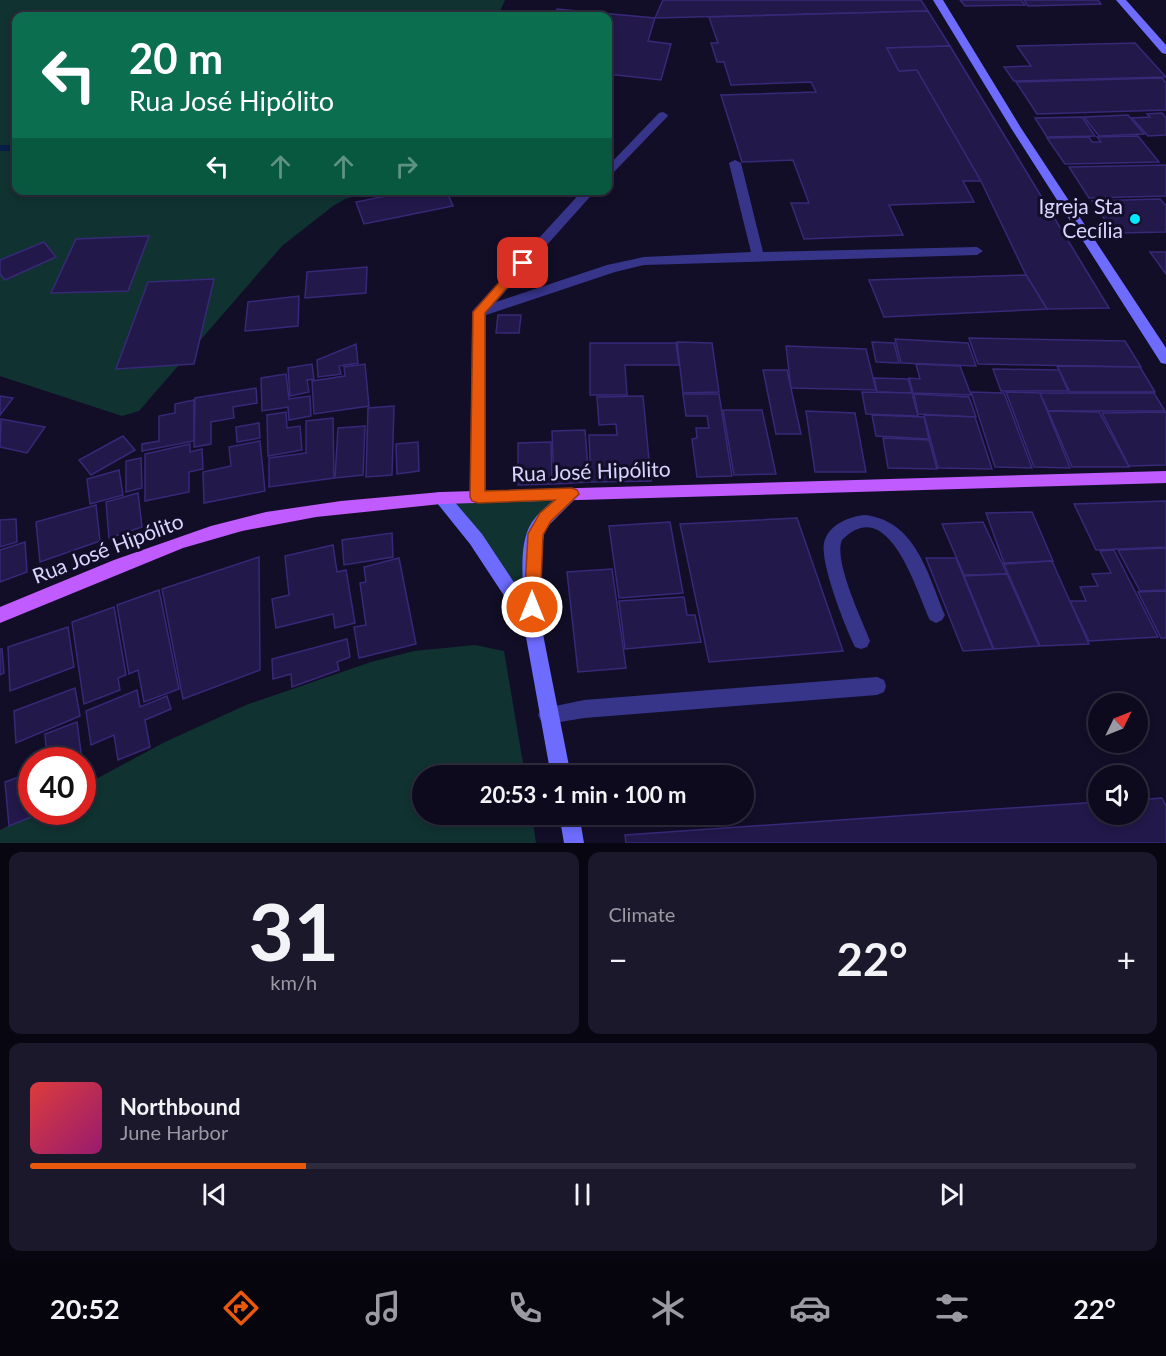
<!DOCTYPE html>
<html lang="en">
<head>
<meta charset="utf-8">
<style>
  body { margin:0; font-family:Lato,sans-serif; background:#1c182b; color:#f1f3f6; height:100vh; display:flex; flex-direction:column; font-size:22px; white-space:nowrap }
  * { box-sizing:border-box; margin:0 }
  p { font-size:20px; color:#9b9aa4 }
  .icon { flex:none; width:33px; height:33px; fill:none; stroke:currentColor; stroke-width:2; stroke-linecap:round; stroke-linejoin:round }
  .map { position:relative; height:843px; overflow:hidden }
  .sheet { display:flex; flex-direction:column; gap:9px; padding:9px; background:#080610; flex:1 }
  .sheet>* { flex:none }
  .banner { position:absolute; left:12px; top:12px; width:600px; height:183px; border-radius:12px; box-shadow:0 3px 9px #0003,0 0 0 2px #2e2b3c; background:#0b6e4f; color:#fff; overflow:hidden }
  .needle { width:39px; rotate:47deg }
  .controls { position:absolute; left:1088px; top:693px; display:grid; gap:12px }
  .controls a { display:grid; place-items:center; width:60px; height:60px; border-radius:50%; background:#0e0a1e; box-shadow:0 3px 9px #0003,0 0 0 2px #2e2b3c; font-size:30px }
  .speed { position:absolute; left:18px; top:747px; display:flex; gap:12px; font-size:30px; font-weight:700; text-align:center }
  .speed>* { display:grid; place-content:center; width:78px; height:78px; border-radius:50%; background:#0e0a1e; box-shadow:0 3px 9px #0003,0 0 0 2px #2e2b3c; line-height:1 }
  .speed .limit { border:9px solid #d22; background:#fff; color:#111 }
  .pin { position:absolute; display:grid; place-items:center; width:51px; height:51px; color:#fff; margin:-26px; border-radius:12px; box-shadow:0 3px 9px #0006 }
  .me { position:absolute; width:66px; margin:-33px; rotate:0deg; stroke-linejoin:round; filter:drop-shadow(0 0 4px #0008) }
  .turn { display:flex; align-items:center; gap:21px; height:126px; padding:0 18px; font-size:27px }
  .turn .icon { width:78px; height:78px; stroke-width:2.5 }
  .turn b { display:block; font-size:42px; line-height:51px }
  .lanes { display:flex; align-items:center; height:57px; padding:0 18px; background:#0003; justify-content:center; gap:30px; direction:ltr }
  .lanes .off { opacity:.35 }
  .big { font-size:45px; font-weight:700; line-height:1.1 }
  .sheet .widget { flex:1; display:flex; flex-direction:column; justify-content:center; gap:9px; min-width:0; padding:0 21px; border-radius:12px; background:#1c182b }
  .sheet .dial { align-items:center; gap:0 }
  .dial b { font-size:78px; line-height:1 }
  .song { display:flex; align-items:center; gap:18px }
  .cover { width:72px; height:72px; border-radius:9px; background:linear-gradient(135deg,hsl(0 70% 55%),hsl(320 70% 35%)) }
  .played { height:6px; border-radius:3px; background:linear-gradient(90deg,#ea580c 25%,#2e2b3c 25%) }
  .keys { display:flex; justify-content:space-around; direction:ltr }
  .heat { display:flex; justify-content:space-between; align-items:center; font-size:33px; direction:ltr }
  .sheet .tiles { flex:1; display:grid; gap:9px; grid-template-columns:1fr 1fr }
  .widget:last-child { grid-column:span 2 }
  .trip { position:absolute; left:412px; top:765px; width:342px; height:60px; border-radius:30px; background:#0e0a1e; box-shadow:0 3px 9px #0003,0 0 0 2px #2e2b3c; font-weight:700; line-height:60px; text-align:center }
  .menu { display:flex; height:96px; justify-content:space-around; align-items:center; background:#06040c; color:#9b9aa4 }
  .menu .icon { width:42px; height:42px }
  .menu .current { color:#ea580c }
  .menu b { font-size:27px; color:#f1f3f6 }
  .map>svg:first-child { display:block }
</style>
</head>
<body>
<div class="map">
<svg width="1166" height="843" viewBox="0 0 1166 843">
  <rect width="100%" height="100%" fill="#120e28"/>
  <g fill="#103231">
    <path d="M 0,0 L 505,0 L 498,16 L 16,16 L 16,190 L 372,191 L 345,199 L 333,206 L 282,246 L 139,411 L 122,416 L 0,376 Z"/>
    <path d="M 559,499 L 544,512 L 527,609 L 448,503 Z"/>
    <path d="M 475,645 L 504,651 L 525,775 L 423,776 L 423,814 L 532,815 L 536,843 L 0,843 L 0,830 L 35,812 L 82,812 L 83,786 L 165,742 L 246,705 L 371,662 L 414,651 Z"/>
  </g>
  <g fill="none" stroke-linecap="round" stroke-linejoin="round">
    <rect fill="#061f48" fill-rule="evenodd" x="0" y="145" width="16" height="6"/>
  </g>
  <g fill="#22184a" stroke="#372978" stroke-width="1.5">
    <path d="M 663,0 L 921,0 L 928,11 L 655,18 Z"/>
    <path d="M 960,0 L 1021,0 L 1025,5 L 965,6 Z"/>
    <path d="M 1024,0 L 1098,0 L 1101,4 L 1028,6 Z"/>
    <path d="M 557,9 L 655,18 L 648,41 L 671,44 L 661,80 L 608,74 L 608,16 L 554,16 Z"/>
    <path d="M 928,11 L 950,46 L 887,48 L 899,71 L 917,70 L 981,181 L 963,181 L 974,202 L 889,205 L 903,235 L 804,239 L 791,203 L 809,203 L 793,160 L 742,162 L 721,95 L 816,92 L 811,82 L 731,85 L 724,62 L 717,62 L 711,43 L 718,43 L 709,17 Z"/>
    <path d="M 1135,43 L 1166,77 L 1014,81 L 1004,67 L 1031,66 L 1017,46 Z"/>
    <path d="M 950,46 L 1109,308 L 1047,309 L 1026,275 L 981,181 L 917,70 L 899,71 L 887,48 Z"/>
    <path d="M 1162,78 L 1166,83 L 1166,110 L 1037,114 L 1016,82 Z"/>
    <path d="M 1162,113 L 1166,118 L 1166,135 L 1148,136 L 1132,118 L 1150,117 L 1147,114 Z"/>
    <path d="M 1128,115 L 1144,134 L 1099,136 L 1084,117 Z"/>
    <path d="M 1082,117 L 1095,136 L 1047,137 L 1035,118 Z"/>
    <path d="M 1138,136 L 1159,162 L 1065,164 L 1047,138 L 1089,137 L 1092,142 L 1101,142 L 1097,137 Z"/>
    <path d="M 1166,165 L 1166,196 L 1089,198 L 1069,167 Z"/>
    <path d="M 416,190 L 446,190 L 453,206 L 364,224 L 356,202 Z"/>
    <path d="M 1160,199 L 1166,206 L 1166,232 L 1114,233 L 1092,201 Z"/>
    <path d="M 149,236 L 128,291 L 51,293 L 76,239 Z"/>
    <path d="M 44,242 L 56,257 L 5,280 L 0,274 L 0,260 Z"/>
    <path d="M 1150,252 L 1166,252 L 1166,274 Z"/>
    <path d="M 367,267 L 366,293 L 305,298 L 307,272 Z"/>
    <path d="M 1026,275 L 1047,309 L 884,317 L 869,280 Z"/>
    <path d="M 214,279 L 194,364 L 116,369 L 148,282 Z"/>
    <path d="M 299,296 L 298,326 L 245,331 L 248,302 Z"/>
    <path d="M 498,315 L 521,315 L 519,333 L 496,333 Z"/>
    <path d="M 969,338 L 1125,341 L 1141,367 L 978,364 Z"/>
    <path d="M 895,339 L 968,343 L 976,366 L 901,363 Z"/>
    <path d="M 677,342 L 712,343 L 719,392 L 683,393 Z"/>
    <path d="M 872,342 L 894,343 L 899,363 L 876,362 Z"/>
    <path d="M 590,343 L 676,343 L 679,365 L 625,365 L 627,395 L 590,395 Z"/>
    <path d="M 356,344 L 358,363 L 339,366 L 341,374 L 318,377 L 317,360 Z"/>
    <path d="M 786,346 L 866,349 L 876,390 L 791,388 Z"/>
    <path d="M 312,364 L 314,379 L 307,380 L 309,392 L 290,396 L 288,368 Z"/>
    <path d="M 365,364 L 369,406 L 314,414 L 312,381 L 345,376 L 344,367 Z"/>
    <path d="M 916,364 L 960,366 L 971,395 L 913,393 L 909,378 L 920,379 Z"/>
    <path d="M 1057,366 L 1140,367 L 1155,392 L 1070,392 Z"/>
    <path d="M 993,369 L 1059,370 L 1068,391 L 1001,391 Z"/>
    <path d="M 763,370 L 787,370 L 801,434 L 776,434 Z"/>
    <path d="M 286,374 L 289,399 L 310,396 L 311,416 L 289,420 L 288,407 L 262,411 L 261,378 Z"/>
    <path d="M 874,378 L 908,379 L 912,393 L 877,392 Z"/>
    <path d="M 256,388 L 257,403 L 233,407 L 234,418 L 211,422 L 211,444 L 194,447 L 195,398 Z"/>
    <path d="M 862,392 L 912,393 L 918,416 L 866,414 Z"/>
    <path d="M 971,392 L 1004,393 L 1032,468 L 995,467 Z"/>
    <path d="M 1006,392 L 1040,393 L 1070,468 L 1034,467 Z"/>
    <path d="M 1040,393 L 1154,393 L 1165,411 L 1048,411 Z"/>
    <path d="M 683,394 L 719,394 L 732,476 L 697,477 L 692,439 L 697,438 L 696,428 L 709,428 L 707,416 L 686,416 Z"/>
    <path d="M 914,394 L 969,397 L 976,417 L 918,414 Z"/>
    <path d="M 0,396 L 13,398 L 0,415 Z"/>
    <path d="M 643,396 L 651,481 L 591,482 L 589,435 L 617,435 L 616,424 L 599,425 L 597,397 Z"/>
    <path d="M 194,400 L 194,441 L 142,451 L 142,444 L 159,441 L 159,416 L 175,413 L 175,404 Z"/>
    <path d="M 394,406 L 392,475 L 366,477 L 368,408 Z"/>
    <path d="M 723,410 L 762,410 L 776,474 L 734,475 Z"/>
    <path d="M 806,411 L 855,413 L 866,472 L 815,472 Z"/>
    <path d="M 1048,411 L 1099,412 L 1129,467 L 1072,467 Z"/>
    <path d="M 286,412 L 287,428 L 300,426 L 302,450 L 268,456 L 267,415 Z"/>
    <path d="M 1166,412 L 1166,465 L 1129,466 L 1102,413 Z"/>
    <path d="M 872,415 L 924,417 L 929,439 L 876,436 Z"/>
    <path d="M 924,415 L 975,417 L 992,469 L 938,468 Z"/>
    <path d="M 333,418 L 334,478 L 269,487 L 269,458 L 306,453 L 306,421 Z"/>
    <path d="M 1,419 L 45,427 L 27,453 L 0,447 Z"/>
    <path d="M 259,423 L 260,438 L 237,442 L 236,427 Z"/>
    <path d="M 365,426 L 363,475 L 335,478 L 338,428 Z"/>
    <path d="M 585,430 L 589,482 L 554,484 L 552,431 Z"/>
    <path d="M 123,436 L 135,450 L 91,475 L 79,460 Z"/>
    <path d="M 883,438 L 929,440 L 937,469 L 888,468 Z"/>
    <path d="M 260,441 L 265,491 L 204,503 L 203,472 L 231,466 L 229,447 Z"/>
    <path d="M 418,442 L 419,471 L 397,474 L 396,444 Z"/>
    <path d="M 551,442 L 552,484 L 518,485 L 518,443 Z"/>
    <path d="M 190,444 L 190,452 L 202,449 L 203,469 L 189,472 L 189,492 L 145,501 L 145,454 Z"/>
    <path d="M 141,458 L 142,488 L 126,492 L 126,461 Z"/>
    <path d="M 119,470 L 123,495 L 90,504 L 87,479 Z"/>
    <path d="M 138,493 L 142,527 L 109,538 L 106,502 Z"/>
    <path d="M 1166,501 L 1166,547 L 1096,550 L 1074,504 Z"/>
    <path d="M 96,505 L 100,541 L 40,562 L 36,522 Z"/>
    <path d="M 1032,512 L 1053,561 L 1004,563 L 986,513 Z"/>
    <path d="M 797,518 L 843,651 L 709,662 L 680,524 Z"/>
    <path d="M 16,519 L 17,542 L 0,547 L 0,520 Z"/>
    <path d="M 670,522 L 683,593 L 619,598 L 609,526 Z"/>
    <path d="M 983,522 L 1007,574 L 964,575 L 942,524 Z"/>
    <path d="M 392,533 L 393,557 L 344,565 L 342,540 Z"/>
    <path d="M 25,542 L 27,572 L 0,582 L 0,550 Z"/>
    <path d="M 333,545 L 337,572 L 346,570 L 355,623 L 335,628 L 333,614 L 276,628 L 272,599 L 289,595 L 285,556 Z"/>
    <path d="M 1166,548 L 1166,590 L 1140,591 L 1118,550 Z"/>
    <path d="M 1114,550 L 1158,637 L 1089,641 L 1070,601 L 1086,601 L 1080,587 L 1098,586 L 1092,574 L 1111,573 L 1100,551 Z"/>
    <path d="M 259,557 L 260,670 L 183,699 L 162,589 Z"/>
    <path d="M 399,558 L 416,644 L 359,658 L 354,627 L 366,625 L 360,583 L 366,582 L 364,567 Z"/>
    <path d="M 926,558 L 956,558 L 993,649 L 963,651 Z"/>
    <path d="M 1052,561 L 1089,644 L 1040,646 L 1004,564 Z"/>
    <path d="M 612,569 L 626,668 L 578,672 L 567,572 Z"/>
    <path d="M 1007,574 L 1039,646 L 994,649 L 964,576 Z"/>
    <path d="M 159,590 L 179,689 L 144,702 L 138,670 L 129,674 L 117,605 Z"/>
    <path d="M 1166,591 L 1166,638 L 1161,638 L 1138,592 Z"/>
    <path d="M 684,597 L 687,615 L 695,615 L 701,642 L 625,649 L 619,601 Z"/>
    <path d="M 114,607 L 126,675 L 118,678 L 120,690 L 84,704 L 72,622 Z"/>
    <path d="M 68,627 L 74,667 L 10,691 L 8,647 Z"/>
    <path d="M 347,639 L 350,657 L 337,662 L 339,670 L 292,687 L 291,674 L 273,679 L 272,659 Z"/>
    <path d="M 0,649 L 2,649 L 4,673 L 0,675 Z"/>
    <path d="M 75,688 L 80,716 L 16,743 L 14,711 Z"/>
    <path d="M 137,690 L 140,707 L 167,696 L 171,709 L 145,720 L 150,747 L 118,760 L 114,735 L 91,745 L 86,711 Z"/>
    <path d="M 77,722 L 82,760 L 47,760 L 45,734 Z"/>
    <path d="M 32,772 L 32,812 L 43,812 L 9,826 L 5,782 Z"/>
    <path d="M 1162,798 L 1166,806 L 1166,843 L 626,843 L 625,835 L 1098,802 L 1098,814 L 1137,814 L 1137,800 Z"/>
  </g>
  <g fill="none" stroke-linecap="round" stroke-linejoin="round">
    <g fill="#37358a" fill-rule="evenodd">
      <path d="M 663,112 L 668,115 L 667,117 L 612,174 L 608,175 L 608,166 L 659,113 Z"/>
      <path d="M 735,160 L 741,163 L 763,252 L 977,247 L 983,251 L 977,255 L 644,265 L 615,272 L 486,315 L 486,497 L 484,502 L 478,503 L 472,502 L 470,497 L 472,312 L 474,309 L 583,190 L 596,190 L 496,302 L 607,265 L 644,257 L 751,252 L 729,163 Z"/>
      <path d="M 864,515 C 916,520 928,575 945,615 L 942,620 L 936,623 L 930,620 C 917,593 889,492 842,540 C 833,560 862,620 870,641 L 867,647 L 861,649 L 855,647 C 845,627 820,563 824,543 C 828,525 848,517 864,515 Z"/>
      <path d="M 877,677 L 884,680 L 886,686 L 884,692 L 877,695 L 584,718 L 548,724 L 541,721 L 538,715 L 541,709 L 584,700 Z"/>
    </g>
    <g fill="#6d6cff" fill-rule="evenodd">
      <path d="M 933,0 L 943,0 L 1021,128 L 1166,348 L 1166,364 L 1161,363 L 1011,128 Z"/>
      <path d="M 1116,0 L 1126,0 L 1166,45 L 1166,54 L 1162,53 Z"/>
      <path d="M 572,488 L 578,490 L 580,494 L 545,529 L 540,558 L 541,624 L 571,776 L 551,776 L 524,626 L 470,544 L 433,498 L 435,493 L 441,492 L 447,493 L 482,534 L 523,596 C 523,573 519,542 532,522 C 540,510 556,499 566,490 Z"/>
      <path d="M 559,814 L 579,814 L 584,843 L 564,843 Z"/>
    </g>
    <path fill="#c05cff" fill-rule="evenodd" d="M 1166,471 L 1166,483 L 441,504 L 316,517 L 242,531 L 183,548 L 0,623 L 0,607 L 114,560 L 211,526 L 266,512 L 341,501 L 441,492 Z"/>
  </g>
  <path fill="#ea580c" stroke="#983908" stroke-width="1.5" d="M 523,259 L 527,260 L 527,265 L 485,313 L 485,491 L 572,488 L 577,490 L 579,494 L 551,521 L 543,535 L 540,607 L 538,612 L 532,614 L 526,612 L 524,607 L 528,534 L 540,513 L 555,500 L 478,503 L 472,501 L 470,497 L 473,312 L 519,260 Z"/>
  <circle fill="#01e9ff" stroke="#120e28" stroke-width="2" cx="1135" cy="219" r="6"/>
  <g text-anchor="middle" stroke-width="6" stroke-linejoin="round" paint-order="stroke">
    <g font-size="21" fill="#d9d5ff" stroke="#120e28" text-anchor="end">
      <text x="1123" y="214">Igreja Sta<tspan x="1123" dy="24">Cecília</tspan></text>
    </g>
    <g font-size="21" fill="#d9d5ff" stroke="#120e28">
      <text transform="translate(591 472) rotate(-2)" y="7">Rua José Hipólito</text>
      <text transform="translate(108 549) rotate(-21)" y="7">Rua José Hipólito</text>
    </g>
  </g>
</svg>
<div class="controls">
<a><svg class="needle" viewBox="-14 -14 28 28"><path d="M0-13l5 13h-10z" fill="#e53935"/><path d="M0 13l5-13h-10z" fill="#9b9aa4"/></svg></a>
<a><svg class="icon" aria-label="sound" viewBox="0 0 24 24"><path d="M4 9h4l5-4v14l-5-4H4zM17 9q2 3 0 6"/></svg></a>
</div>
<div class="speed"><div class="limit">40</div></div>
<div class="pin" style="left:523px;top:263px;background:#d93025"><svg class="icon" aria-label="arrive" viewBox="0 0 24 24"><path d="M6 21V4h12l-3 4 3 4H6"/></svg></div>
<svg class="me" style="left:532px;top:607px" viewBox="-20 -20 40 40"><circle r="17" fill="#ea580c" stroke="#fff" stroke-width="3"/><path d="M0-11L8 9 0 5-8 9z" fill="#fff"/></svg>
<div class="trip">20:53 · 1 min · 100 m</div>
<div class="banner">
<div class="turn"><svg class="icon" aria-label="left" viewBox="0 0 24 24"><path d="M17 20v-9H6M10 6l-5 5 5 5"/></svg><div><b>20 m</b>Rua José Hipólito</div></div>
<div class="lanes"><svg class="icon" aria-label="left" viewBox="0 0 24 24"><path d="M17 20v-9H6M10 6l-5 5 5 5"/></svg><svg class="icon off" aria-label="ahead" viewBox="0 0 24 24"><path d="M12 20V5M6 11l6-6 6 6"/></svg><svg class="icon off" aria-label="ahead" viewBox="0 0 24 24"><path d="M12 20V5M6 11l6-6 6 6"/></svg><svg class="icon off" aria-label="right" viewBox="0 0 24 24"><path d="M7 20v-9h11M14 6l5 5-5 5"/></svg></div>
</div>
</div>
<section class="sheet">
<div class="tiles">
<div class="widget dial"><b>31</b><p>km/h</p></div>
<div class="widget"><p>Climate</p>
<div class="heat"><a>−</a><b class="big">22°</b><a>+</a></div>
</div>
<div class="widget">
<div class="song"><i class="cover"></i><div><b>Northbound</b><p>June Harbor</p></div></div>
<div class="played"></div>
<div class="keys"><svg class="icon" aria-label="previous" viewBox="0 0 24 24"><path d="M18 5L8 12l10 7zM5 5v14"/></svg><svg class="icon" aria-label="pause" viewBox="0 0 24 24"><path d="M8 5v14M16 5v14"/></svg><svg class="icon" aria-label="next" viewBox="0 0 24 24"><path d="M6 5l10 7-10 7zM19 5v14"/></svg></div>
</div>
</div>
</section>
<nav class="menu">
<b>20:52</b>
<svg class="icon current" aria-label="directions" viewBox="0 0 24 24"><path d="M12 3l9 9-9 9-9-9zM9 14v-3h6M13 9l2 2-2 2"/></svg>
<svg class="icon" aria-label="music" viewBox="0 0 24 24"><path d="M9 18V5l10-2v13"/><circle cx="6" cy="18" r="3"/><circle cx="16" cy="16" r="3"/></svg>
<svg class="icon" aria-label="phone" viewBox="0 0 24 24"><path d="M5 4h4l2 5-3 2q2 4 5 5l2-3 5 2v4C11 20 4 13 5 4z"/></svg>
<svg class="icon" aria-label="climate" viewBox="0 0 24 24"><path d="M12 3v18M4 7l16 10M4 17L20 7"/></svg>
<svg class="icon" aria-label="car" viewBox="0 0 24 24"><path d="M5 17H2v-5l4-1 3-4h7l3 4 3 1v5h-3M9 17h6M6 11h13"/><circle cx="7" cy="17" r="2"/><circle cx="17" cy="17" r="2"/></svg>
<svg class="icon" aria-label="filters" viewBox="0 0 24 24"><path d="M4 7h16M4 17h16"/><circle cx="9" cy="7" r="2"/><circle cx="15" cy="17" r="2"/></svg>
<b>22°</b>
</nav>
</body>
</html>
